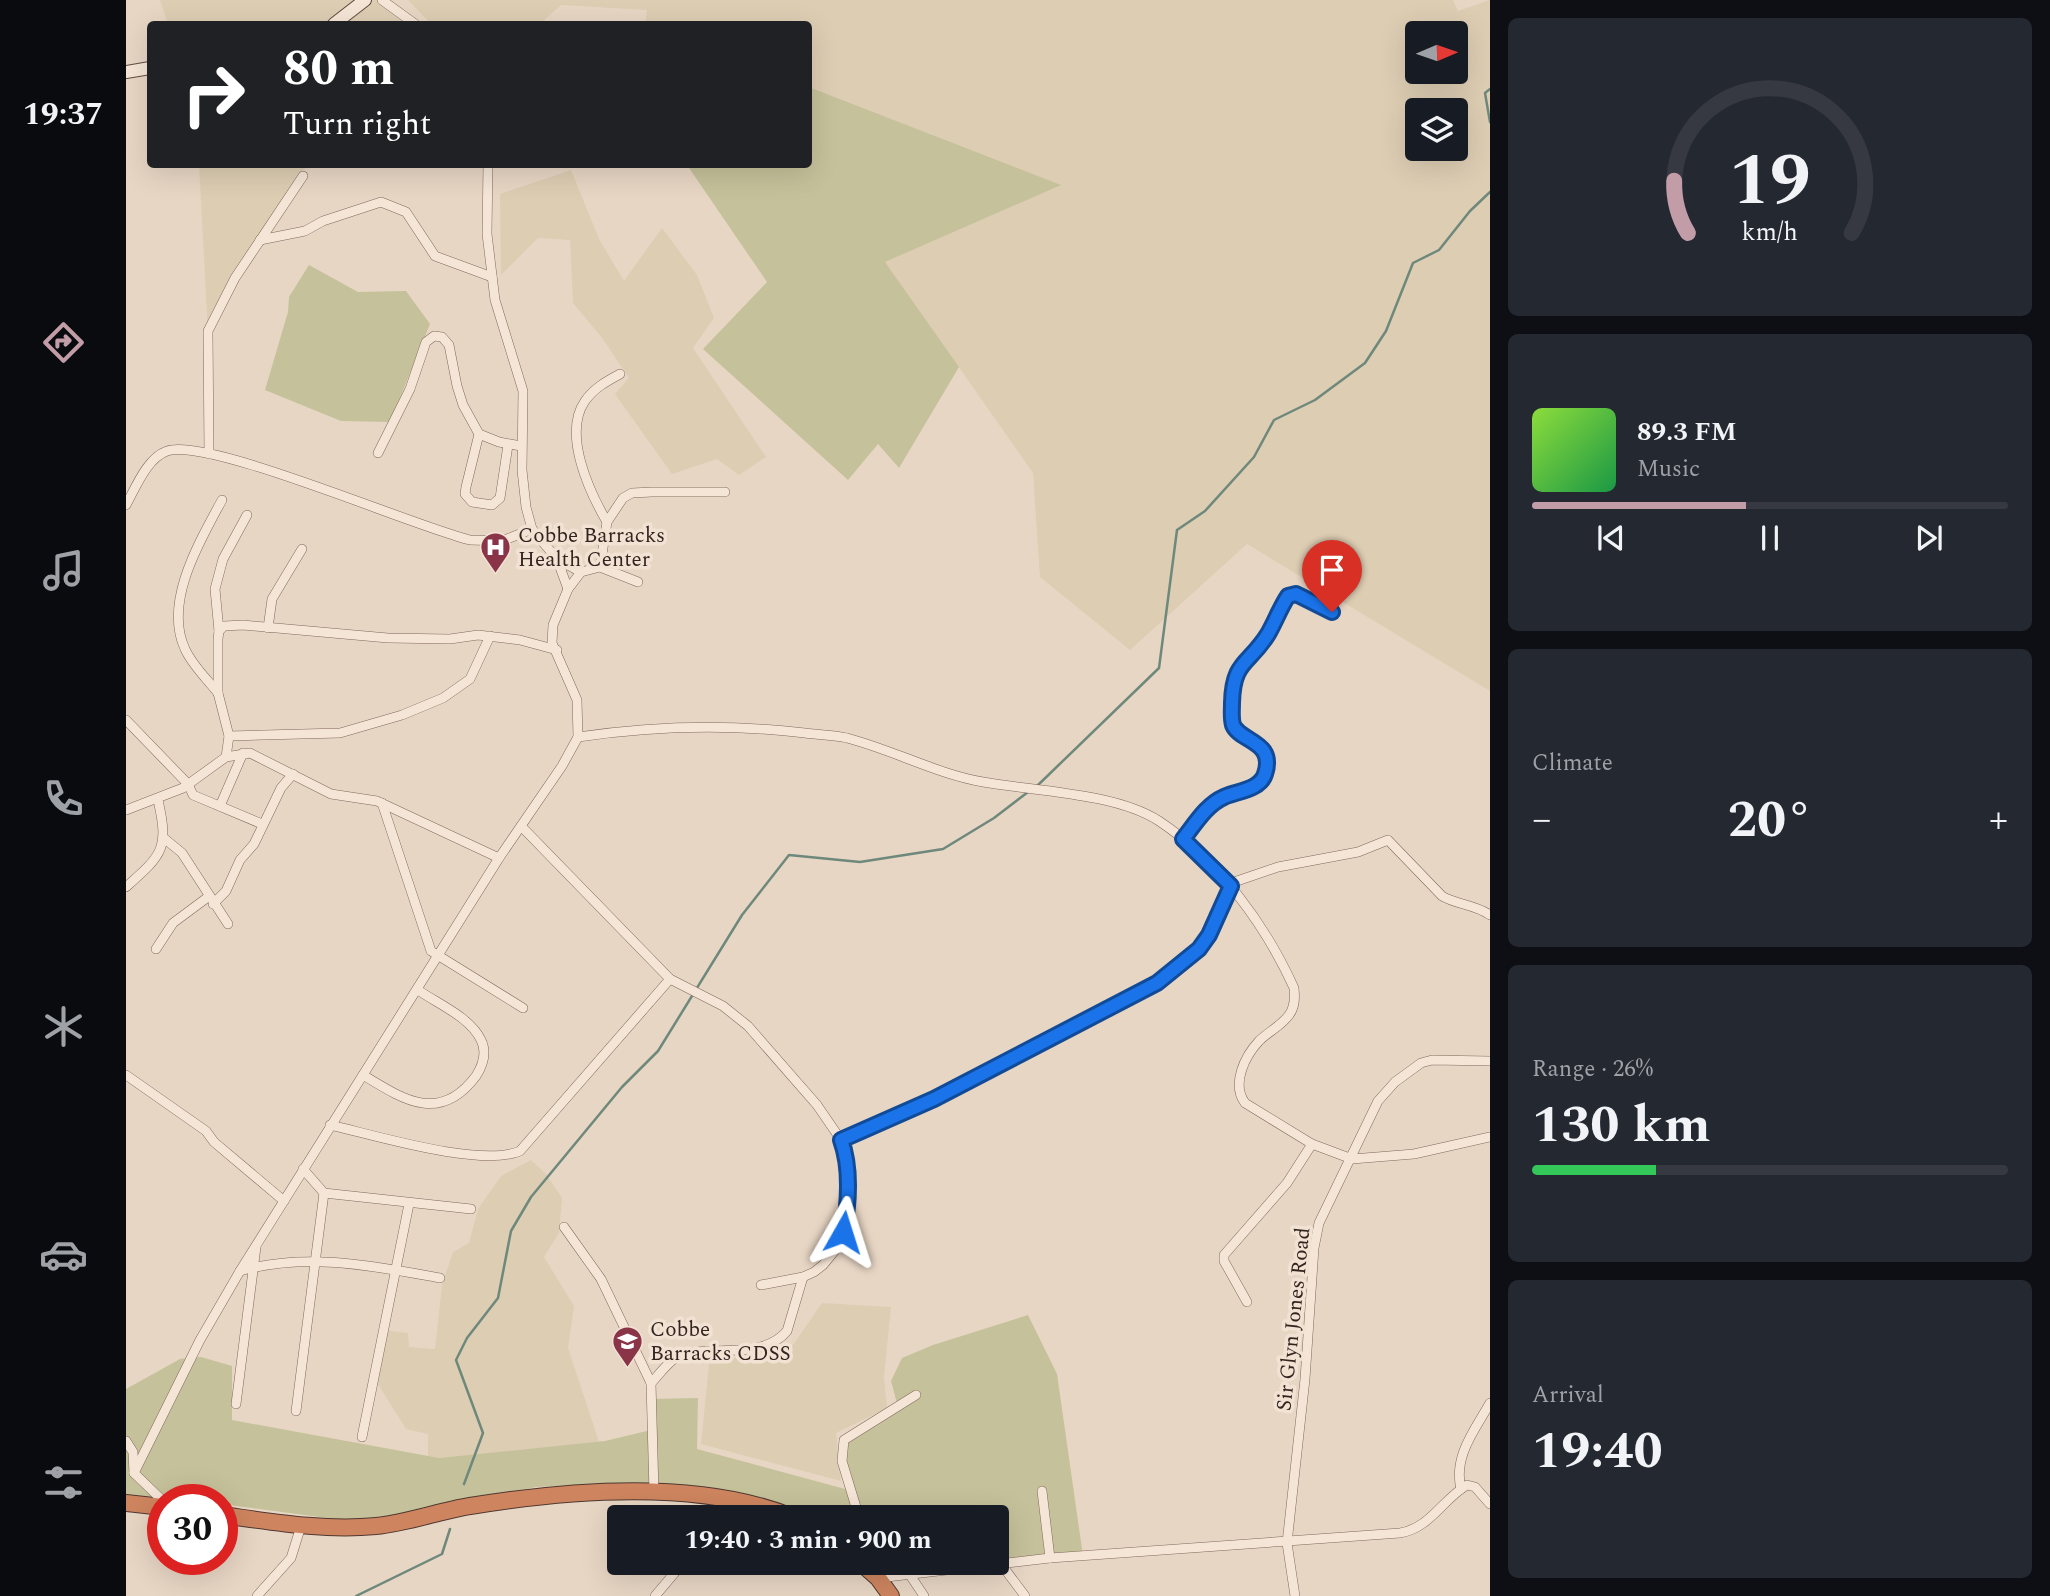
<!DOCTYPE html>
<html lang="en">
<head>
<meta charset="utf-8">
<style>
  body { margin:0; font-family:Spectral,serif; background:#242831; color:#f1f3f6; height:100vh; display:flex; flex-direction:column; font-size:26px; white-space:nowrap }
  * { box-sizing:border-box; margin:0 }
  p { font-size:23px; color:#9ea1a6 }
  .icon { flex:none; width:38px; height:38px; fill:none; stroke:currentColor; stroke-width:2; stroke-linecap:round; stroke-linejoin:round }
  .map { position:relative; flex:1; overflow:hidden }
  .panel { display:flex; flex-direction:column; gap:18px; padding:18px; background:#0d0f14; width:560px }
  .panel>* { flex:none }
  .guide { position:absolute; left:21px; top:21px; width:665px; height:147px; border-radius:7px; box-shadow:0 7px 28px #0002; background:#202124; color:#fff; overflow:hidden }
  .needle { width:46px; rotate:88deg }
  .tools { position:absolute; left:1279px; top:21px; display:grid; gap:14px }
  .tools a { display:grid; place-items:center; width:63px; height:63px; border-radius:7px; background:#171b24; box-shadow:0 7px 28px #0002; font-size:35px }
  .speed { position:absolute; left:21px; top:1484px; display:flex; gap:14px; font-size:35px; font-weight:700; text-align:center }
  .speed>* { display:grid; place-content:center; width:91px; height:91px; border-radius:50%; background:#171b24; box-shadow:0 7px 28px #0002; line-height:1 }
  .speed .limit { border:10px solid #d22; background:#fff; color:#111 }
  .pin { position:absolute; display:grid; place-items:center; width:60px; height:60px; color:#fff; margin:-72px -30px; border-radius:50% 50% 50% 0; rotate:-45deg; box-shadow:0 0 7px #0007 }
  .pin .icon { rotate:45deg }
  .me { position:absolute; width:77px; margin:-38px; rotate:6deg; stroke-linejoin:round; filter:drop-shadow(0 0 5px #0008) }
  .turn { display:flex; align-items:center; gap:24px; height:147px; padding:0 21px; font-size:32px }
  .turn .icon { width:91px; height:91px; stroke-width:2.5 }
  .turn b { display:block; font-size:49px; line-height:60px }
  .big { font-size:52px; font-weight:700; line-height:1.1 }
  .panel .tile { flex:1; display:flex; flex-direction:column; justify-content:center; gap:10px; min-width:0; padding:0 24px; border-radius:10px; background:#242831 }
  .panel .dial { align-items:center; gap:0 }
  .dial svg { height:182px; overflow:visible; fill:none; stroke:#363941; stroke-width:7; stroke-linecap:round; text-anchor:middle }
  .dial text { fill:#f1f3f6; stroke:none }
  .song { display:flex; align-items:center; gap:21px }
  .cover { width:84px; height:84px; border-radius:10px; background:linear-gradient(135deg,hsl(90 70% 55%),hsl(140 70% 35%)) }
  .played { height:7px; border-radius:4px; background:linear-gradient(90deg,#c29da7 45%,#363941 45%) }
  .keys { display:flex; justify-content:space-around; direction:ltr }
  .heat { display:flex; justify-content:space-between; align-items:center; font-size:38px; direction:ltr }
  .charge { height:10px; border-radius:5px; background:linear-gradient(90deg,#34c759 26%,#363941 0) }
  .trip { position:absolute; left:481px; top:1505px; width:402px; height:70px; border-radius:7px; background:#171b24; box-shadow:0 7px 28px #0002; font-weight:700; line-height:70px; text-align:center }
  main { display:flex; flex:1; min-height:0 }
  .tabs { display:flex; flex-direction:column; width:126px; justify-content:space-around; align-items:center; background:#090b0e; color:#9ea1a6 }
  .tabs .icon { width:49px; height:49px }
  .tabs .current { color:#c29da7 }
  .tabs b { font-size:32px; color:#f1f3f6 }
  .map>svg:first-child { display:block }
</style>
</head>
<body>
<main>
<nav class="tabs">
<b>19:37</b>
<svg class="icon current" aria-label="directions" viewBox="0 0 24 24"><path d="M12 3l9 9-9 9-9-9zM9 14v-3h6M13 9l2 2-2 2"/></svg>
<svg class="icon" aria-label="music" viewBox="0 0 24 24"><path d="M9 18V5l10-2v13"/><circle cx="6" cy="18" r="3"/><circle cx="16" cy="16" r="3"/></svg>
<svg class="icon" aria-label="phone" viewBox="0 0 24 24"><path d="M5 4h4l2 5-3 2q2 4 5 5l2-3 5 2v4C11 20 4 13 5 4z"/></svg>
<svg class="icon" aria-label="climate" viewBox="0 0 24 24"><path d="M12 3v18M4 7l16 10M4 17L20 7"/></svg>
<svg class="icon" aria-label="car" viewBox="0 0 24 24"><path d="M5 17H2v-5l4-1 3-4h7l3 4 3 1v5h-3M9 17h6M6 11h13"/><circle cx="7" cy="17" r="2"/><circle cx="17" cy="17" r="2"/></svg>
<svg class="icon" aria-label="filters" viewBox="0 0 24 24"><path d="M4 7h16M4 17h16"/><circle cx="9" cy="7" r="2"/><circle cx="15" cy="17" r="2"/></svg>
</nav>
<div class="map">
<svg width="1364" height="1596" viewBox="0 0 1364 1596">
  <rect width="100%" height="100%" fill="#e8d6c4"/>
  <g fill="#ddcdb3" fill-rule="evenodd">
    <path d="M 34,0 L 257,0 L 289,24 L 42,24 Z"/>
    <path d="M 282,0 L 1327,0 L 1332,11 L 1364,0 L 1364,691 L 1121,544 L 1004,650 L 914,577 L 907,473 L 759,262 L 934,185 L 688,89 L 683,89 L 682,24 L 519,24 L 521,10 L 435,5 L 414,24 L 305,24 ZM 1292,33 L 1330,33 L 1330,72 L 1292,72 ZM 1292,110 L 1330,110 L 1330,149 L 1292,149 Z"/>
    <path d="M 73,165 L 181,165 L 82,331 Z"/>
    <path d="M 445,170 L 473,239 L 498,281 L 536,228 L 571,275 L 588,318 L 567,348 L 640,457 L 613,475 L 591,459 L 546,474 L 489,394 L 503,378 L 477,339 L 447,303 L 444,240 L 412,238 L 375,275 L 374,194 Z"/>
    <path d="M 405,1160 L 420,1174 L 436,1198 L 433,1233 L 418,1257 L 448,1306 L 442,1348 L 473,1442 L 313,1458 L 302,1456 L 302,1434 L 280,1429 L 247,1376 L 257,1330 L 282,1333 L 283,1347 L 309,1349 L 316,1285 L 327,1252 L 343,1243 L 352,1209 L 375,1176 Z"/>
    <path d="M 696,1303 L 765,1307 L 758,1377 L 761,1408 L 710,1433 L 715,1481 L 575,1444 L 583,1364 L 667,1345 Z"/>
  </g>
  <g fill="#c5c19a">
    <path d="M 683,89 L 688,89 L 935,185 L 759,262 L 833,367 L 773,468 L 752,444 L 722,480 L 577,349 L 641,282 L 561,165 L 682,164 Z"/>
    <path d="M 183,265 L 232,292 L 280,291 L 304,324 L 264,422 L 215,421 L 139,390 L 162,312 L 163,297 Z"/>
    <path d="M 902,1315 L 931,1374 L 957,1556 L 875,1564 L 775,1566 L 759,1568 L 752,1578 L 748,1563 L 872,1563 L 872,1517 L 688,1517 L 654,1503 L 597,1491 L 473,1484 L 410,1487 L 280,1514 L 216,1520 L 96,1504 L 96,1500 L 0,1495 L 0,1389 L 54,1359 L 75,1357 L 106,1366 L 106,1420 L 313,1458 L 479,1441 L 525,1430 L 525,1399 L 572,1398 L 571,1449 L 719,1489 L 716,1461 L 718,1440 L 772,1407 L 765,1381 L 776,1358 L 807,1345 Z"/>
  </g>
  <g fill="none" stroke-linecap="round" stroke-linejoin="round">
    <g stroke="#6e897c" stroke-width="2.5">
      <path d="M 1364,89 L 1359,93 L 1364,122"/>
      <path d="M 911,786 L 1033,668 L 1051,530 L 1079,511 L 1128,457 L 1148,420 L 1189,400 L 1239,363 L 1260,331 L 1287,263 L 1313,250 L 1344,211 L 1364,192"/>
      <path d="M 338,1484 L 357,1433 L 330,1360 L 341,1338 L 372,1298 L 385,1231 L 405,1197 L 496,1087 L 532,1051 L 616,915 L 663,855 L 734,862 L 817,849 L 868,818 L 902,792"/>
      <path d="M 230,1596 L 316,1554 L 324,1529"/>
    </g>
    <defs>
      <g id="street">
        <path d="M 256,0 L 289,24"/>
        <path d="M 362,164 L 361,234 L 369,300 L 397,391 L 396,470 L 400,507 L 406,529 L 431,559 L 442,589"/>
        <path d="M 134,240 L 179,231 L 197,221 L 255,202 L 280,212 L 309,256 L 366,277"/>
        <path d="M 353,434 L 340,487 L 339,494 L 346,502 L 366,505 L 374,498 L 382,445"/>
        <path d="M 252,453 L 284,389 L 300,342 L 308,336 L 316,337 L 323,345 L 331,386 L 337,405 L 353,434 L 373,442 L 395,446"/>
        <path d="M 83,454 L 82,331 L 109,278 L 177,176"/>
        <path d="M 0,505 C 10,487 21,458 41,451 C 82,437 287,526 344,540 L 376,541 L 406,529"/>
        <path d="M 481,522 C 464,493 436,434 459,401 C 468,388 481,381 494,374"/>
        <path d="M 431,559 L 455,572"/>
        <path d="M 474,567 L 481,522 L 497,498 L 506,493 L 526,492 L 599,492"/>
        <path d="M 142,628 L 146,599 L 176,549"/>
        <path d="M 93,631 L 89,589 L 97,559 L 121,515"/>
        <path d="M 92,693 C 81,679 66,665 59,649 C 37,602 74,541 96,500"/>
        <path d="M 0,720 L 62,784 L 67,795 L 136,824"/>
        <path d="M 103,736 L 214,733 L 276,715 L 317,698 L 344,679 L 364,636"/>
        <path d="M 452,737 C 526,726 604,724 679,733 C 693,735 708,735 721,738 C 767,750 811,774 857,782 C 908,791 990,793 1033,821 C 1092,860 1139,924 1168,988 C 1169,998 1169,1007 1163,1015 C 1155,1026 1142,1032 1133,1041 C 1119,1056 1105,1084 1119,1103 L 1186,1144 L 1226,1159 L 1288,1154 L 1364,1137"/>
        <path d="M 100,757 L 103,736 L 92,693 L 92,639 L 93,631 L 98,626 L 117,625 L 262,638 L 324,639 L 352,635 L 394,640 L 431,650"/>
        <path d="M 256,803 L 305,951 L 397,1008"/>
        <path d="M 94,806 L 117,753"/>
        <path d="M 0,810 L 57,788 L 100,757 L 124,753 L 205,794 L 251,801 L 373,858"/>
        <path d="M 395,826 L 544,979 L 597,1006 L 622,1026 L 691,1105 L 715,1140 L 719,1155 L 722,1213 L 711,1248 L 697,1265 L 688,1272 L 677,1277 L 635,1285"/>
        <path d="M 39,839 L 56,853 L 102,924"/>
        <path d="M 1057,839 C 1069,824 1080,805 1098,797 C 1111,791 1134,790 1139,774 C 1150,741 1114,742 1107,725 C 1105,718 1106,710 1106,703 C 1107,660 1123,665 1142,634 C 1149,622 1154,608 1162,596 L 1170,595 L 1206,612"/>
        <path d="M 0,887 C 37,854 43,849 32,800"/>
        <path d="M 87,904 L 100,891 L 114,860 L 128,844 L 155,788 L 167,774"/>
        <path d="M 30,949 L 47,923 L 82,897"/>
        <path d="M 0,1075 L 80,1131 L 88,1142 L 158,1201"/>
        <path d="M 237,1075 C 278,1100 314,1124 350,1076 C 357,1065 361,1052 355,1040 C 344,1017 312,1004 292,990"/>
        <path d="M 204,1125 C 248,1135 355,1168 394,1151 L 544,979"/>
        <path d="M 715,1140 L 808,1099 L 1031,983 L 1073,949 L 1083,935 L 1101,891 L 1111,881 L 1152,867 L 1232,852 L 1262,840 L 1316,896 C 1331,905 1348,904 1364,915"/>
        <path d="M 177,1169 L 198,1193 L 345,1209"/>
        <path d="M 438,1227 L 475,1279 L 525,1383 L 528,1493"/>
        <path d="M 114,1271 C 179,1252 248,1266 314,1278"/>
        <path d="M 1121,1302 L 1098,1261 L 1098,1255 L 1161,1183 L 1186,1144"/>
        <path d="M 525,1383 C 533,1375 543,1360 553,1356 C 585,1344 636,1361 661,1331 L 677,1277"/>
        <path d="M 110,1404 L 130,1247"/>
        <path d="M 170,1411 L 198,1193"/>
        <path d="M 236,1437 L 283,1204"/>
        <path d="M 0,1441 L 7,1452 L 8,1473 L 37,1501"/>
        <path d="M 8,1473 L 74,1340 L 114,1271 L 373,858 L 436,766 L 452,737 L 451,700 L 426,643 L 427,625 L 442,589 L 455,572 L 474,567 L 512,582"/>
        <path d="M 1335,1489 C 1327,1456 1349,1430 1364,1403"/>
        <path d="M 916,1491 L 924,1558"/>
        <path d="M 602,1517 L 618,1501"/>
        <path d="M 733,1517 L 716,1461 L 718,1440 L 790,1395"/>
        <path d="M 747,1563 L 752,1578 L 924,1558 L 1274,1533 C 1304,1528 1316,1500 1341,1485 L 1349,1487 L 1364,1504"/>
        <path d="M 875,1564 L 899,1596"/>
        <path d="M 782,1572 L 798,1596"/>
        <path d="M 131,1596 L 165,1558 L 175,1526"/>
        <path d="M 529,1596 L 557,1563"/>
        <path d="M 1169,1596 L 1161,1543 L 1179,1379 L 1188,1248 L 1193,1223 L 1252,1101 L 1269,1082 L 1295,1063 L 1306,1060 L 1364,1061"/>
      </g>
      <g id="secondary">
        <path d="M 208,24 L 239,0"/>
        <path d="M 0,72 L 24,68"/>
      </g>
      <g id="highway">
        <path d="M 0,1503 L 37,1507"/>
        <path d="M 96,1515 C 147,1522 199,1531 250,1526 C 282,1523 313,1511 344,1506 C 442,1490 573,1479 666,1517"/>
        <path d="M 735,1563 L 752,1578 L 765,1596"/>
      </g>
    </defs>
    <use href="#street" stroke="#81685d" stroke-width="10"/>
    <use href="#secondary" stroke="#634a40" stroke-width="14"/>
    <use href="#highway" stroke="#4f3831" stroke-width="18"/>
    <use href="#street" stroke="#f4e5d6" stroke-width="9"/>
    <use href="#secondary" stroke="#f4e5d6" stroke-width="12"/>
    <use href="#highway" stroke="#ce855f" stroke-width="16"/>
  </g>
  <g fill="none" stroke-linecap="round" stroke-linejoin="round">
    <defs>
      <path id="route" d="M 717,1232 C 723,1204 725,1167 715,1140 L 808,1099 L 1031,983 L 1073,949 L 1083,935 L 1105,886 L 1057,839 C 1069,824 1080,805 1098,797 C 1111,791 1134,790 1139,774 C 1150,741 1114,742 1107,725 C 1105,718 1106,710 1106,703 C 1107,660 1123,665 1142,634 C 1149,622 1154,608 1162,596 L 1170,594 L 1206,612"/>
    </defs>
    <use href="#route" stroke="#114b97" stroke-width="18"/>
    <use href="#route" stroke="#1a73e8" stroke-width="12"/>
  </g>
  <defs>
    <symbol id="hospital-pin" viewBox="-11 -11 22 30"><path d="M0 17L-7.5 6A9.5 9.5 0 1 1 7.5 6Z" fill="#893447" stroke="#f1e2d3"/><path d="M-5-5h3v3.5h4V-5h3V5h-3V1.5h-4V5h-3Z" fill="#fff"/></symbol>
    <symbol id="school-pin" viewBox="-11 -11 22 30"><path d="M0 17L-7.5 6A9.5 9.5 0 1 1 7.5 6Z" fill="#893447" stroke="#f1e2d3"/><path d="M0-5L7-2L0 1L-7-2ZM-4 1L0 2.5L4 1V4Q0 6-4 4Z" fill="#fff"/></symbol>
  </defs>
  <g fill-rule="evenodd">
    <use href="#hospital-pin" x="352" y="530" width="35" height="47"/>
    <use href="#school-pin" x="484" y="1324" width="35" height="47"/>
  </g>
  <g text-anchor="middle" stroke-width="7" stroke-linejoin="round" paint-order="stroke">
    <g font-size="21" fill="#33241f" stroke="#f1e2d3" text-anchor="start">
      <text x="392" y="542">Cobbe Barracks<tspan x="392" dy="24">Health Center</tspan></text>
      <text x="524" y="1336">Cobbe<tspan x="524" dy="24">Barracks CDSS</tspan></text>
    </g>
    <g font-size="21" fill="#33241f" stroke="#f1e2d3">
      <text transform="translate(1167 1319) rotate(-84)" y="7">Sir Glyn Jones Road</text>
    </g>
  </g>
</svg>
<div class="tools">
<a><svg class="needle" viewBox="-14 -14 28 28"><path d="M0-13l5 13h-10z" fill="#e53935"/><path d="M0 13l5-13h-10z" fill="#9ea1a6"/></svg></a>
<a><svg class="icon" aria-label="layers" viewBox="0 0 24 24"><path d="M12 4l9 5-9 5-9-5zM3 14l9 5 9-5"/></svg></a>
</div>
<div class="speed"><div class="limit">30</div></div>
<div class="pin" style="left:1206px;top:612px;background:#d93025"><svg class="icon" aria-label="arrive" viewBox="0 0 24 24"><path d="M6 21V4h12l-3 4 3 4H6"/></svg></div>
<svg class="me" style="left:717px;top:1232px" viewBox="-20 -20 40 40"><path d="M0-17L14 15 0 8-14 15z" fill="#1a73e8" stroke="#fff" stroke-width="4"/></svg>
<div class="trip">19:40 · 3 min · 900 m</div>
<div class="guide">
<div class="turn"><svg class="icon" aria-label="right" viewBox="0 0 24 24"><path d="M7 20v-9h11M14 6l5 5-5 5"/></svg><div><b>80 m</b>Turn right</div></div>
</div>
</div>
<section class="panel">
<div class="tile dial"><svg viewBox="0 0 100 80">
<path d="M14 69A42 42 0 1 1 86 69"/>
<path d="M14 69A42 42 0 0 1 8 46" stroke="#c29da7"/>
<text x="50" y="56" font-size="32" font-weight="700">19</text>
<text x="50" y="72" font-size="11">km/h</text>
</svg></div>
<div class="tile">
<div class="song"><i class="cover"></i><div><b>89.3 FM</b><p>Music</p></div></div>
<div class="played"></div>
<div class="keys"><svg class="icon" aria-label="previous" viewBox="0 0 24 24"><path d="M18 5L8 12l10 7zM5 5v14"/></svg><svg class="icon" aria-label="pause" viewBox="0 0 24 24"><path d="M8 5v14M16 5v14"/></svg><svg class="icon" aria-label="next" viewBox="0 0 24 24"><path d="M6 5l10 7-10 7zM19 5v14"/></svg></div>
</div>
<div class="tile"><p>Climate</p>
<div class="heat"><a>−</a><b class="big">20°</b><a>+</a></div>
</div>
<div class="tile"><p>Range · 26%</p><b class="big">130 km</b><div class="charge"></div></div>
<div class="tile"><p>Arrival</p><b class="big">19:40</b></div>
</section>
</main>
</body>
</html>
